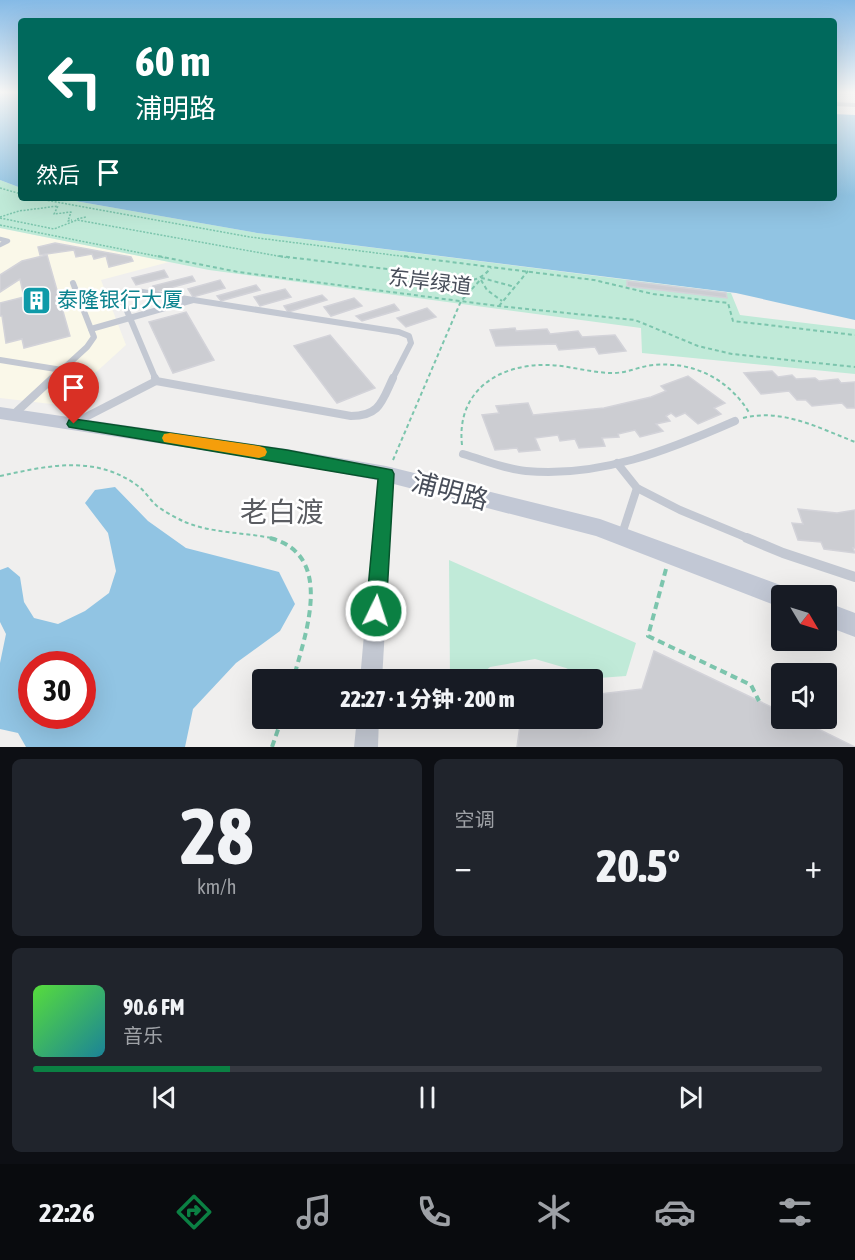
<!DOCTYPE html>
<html lang="zh">
<head>
<meta charset="utf-8">
<style>
  body { margin:0; font-family:"Asap Condensed","Noto Sans SC",sans-serif; background:#20242c; color:#f1f3f6; height:100vh; display:flex; flex-direction:column; font-size:22px; white-space:nowrap }
  * { box-sizing:border-box; margin:0 }
  p { font-size:20px; color:#9ea1a6 }
  .icon { flex:none; width:33px; height:33px; fill:none; stroke:currentColor; stroke-width:2; stroke-linecap:round; stroke-linejoin:round }
  .map { position:relative; height:747px; overflow:hidden }
  .drawer { display:flex; flex-direction:column; gap:12px; padding:12px; background:#0d0f14; flex:1 }
  .drawer>* { flex:none }
  .top-card { position:absolute; left:18px; top:18px; width:819px; height:183px; border-radius:6px; box-shadow:0 6px 24px #0002; background:#00695c; color:#fff; overflow:hidden }
  .needle { width:39px; rotate:128deg }
  .buttons { position:absolute; left:771px; top:585px; display:grid; gap:12px }
  .buttons a { display:grid; place-items:center; width:66px; height:66px; border-radius:6px; background:#171b24; box-shadow:0 6px 24px #0002; font-size:30px }
  .speed { position:absolute; left:18px; top:651px; display:flex; gap:12px; font-size:30px; font-weight:700; text-align:center }
  .speed>* { display:grid; place-content:center; width:78px; height:78px; border-radius:50%; background:#171b24; box-shadow:0 6px 24px #0002; line-height:1 }
  .speed .limit { border:9px solid #d22; background:#fff; color:#111 }
  .pin { position:absolute; display:grid; place-items:center; width:51px; height:51px; color:#fff; margin:-62px -26px; border-radius:50% 50% 50% 0; rotate:-45deg; box-shadow:0 0 6px #0007 }
  .pin .icon { rotate:45deg }
  .me { position:absolute; width:66px; margin:-33px; rotate:4deg; stroke-linejoin:round; filter:drop-shadow(0 0 4px #0008) }
  .turn { display:flex; align-items:center; gap:21px; height:126px; padding:0 18px; font-size:27px }
  .turn .icon { width:78px; height:78px; stroke-width:2.5 }
  .turn b { display:block; font-size:42px; line-height:51px }
  .then { display:flex; align-items:center; height:57px; padding:0 18px; background:#0003; gap:12px; font-size:22px }
  .big { font-size:45px; font-weight:800; line-height:1.1 }
  .drawer .card { flex:1; display:flex; flex-direction:column; justify-content:center; gap:9px; min-width:0; padding:0 21px; border-radius:9px; background:#20242c }
  .drawer .dial { align-items:center; gap:0 }
  .dial b { font-size:78px; line-height:1 }
  .song { display:flex; align-items:center; gap:18px }
  .cover { width:72px; height:72px; border-radius:9px; background:linear-gradient(135deg,hsl(110 70% 55%),hsl(190 70% 35%)) }
  .played { height:6px; border-radius:3px; background:linear-gradient(90deg,#0b8043 25%,#363941 25%) }
  .keys { display:flex; justify-content:space-around; direction:ltr }
  .heat { display:flex; justify-content:space-between; align-items:center; font-size:33px; direction:ltr }
  .drawer .tiles { flex:1; display:grid; gap:12px; grid-template-columns:1fr 1fr }
  .card:last-child { grid-column:span 2 }
  .trip { position:absolute; left:252px; top:669px; width:351px; height:60px; border-radius:6px; background:#171b24; box-shadow:0 6px 24px #0002; font-weight:800; line-height:60px; text-align:center }
  .dock { display:flex; height:96px; justify-content:space-around; align-items:center; background:#090b0e; color:#9ea1a6 }
  .dock .icon { width:42px; height:42px }
  .dock .on { color:#0b8043 }
  .dock b { font-size:27px; color:#f1f3f6 }
  .map>svg:first-child { display:block }
</style>
</head>
<body>
<div class="map">
<svg width="855" height="747" viewBox="0 0 855 747">
  <rect width="100%" height="100%" fill="#f0efee"/>
  <path fill="#faf8e9" d="M 0,228 L 169,262 L 101,280 L 126,345 L 60,405 L 0,398 Z"/>
  <g fill="#c0ead8">
    <path d="M 0,180 L 21,188 L 21,198 L 58,198 L 257,233 L 731,293 L 740,315 L 855,329 L 855,374 L 642,353 L 641,328 L 209,270 L 0,228 Z"/>
    <path d="M 449,560 L 636,643 L 626,676 L 585,679 L 566,668 L 535,659 L 490,667 L 476,679 L 450,679 Z"/>
  </g>
  <g fill="#91c4e3" fill-rule="evenodd">
    <path d="M 0,92 L 21,92 L 21,188 L 0,180 Z"/>
    <path d="M 834,114 L 855,115 L 855,320 L 736,293 L 257,233 L 58,198 L 834,198 Z"/>
    <path d="M 115,487 L 148,521 L 186,548 L 279,572 L 295,604 L 280,631 L 236,663 L 193,709 L 185,747 L 26,747 L 18,733 L 0,729 L 0,663 L 6,634 L 0,622 L 0,570 L 8,567 L 20,577 L 24,602 L 34,618 L 58,624 L 85,611 L 109,593 L 116,571 L 108,533 L 85,503 L 95,490 ZM 32,664 L 82,664 L 82,716 L 32,716 Z"/>
  </g>
  <g fill="#cccdd2" stroke="#d3d3d9" stroke-width="1.5">
    <path d="M 55,243 L 131,257 L 133,261 L 109,267 L 106,256 L 94,259 L 92,254 L 76,257 L 74,250 L 40,255 L 38,247 Z"/>
    <path d="M 47,255 L 70,336 L 24,348 L 22,339 L 6,343 L 2,316 L 0,316 L 0,303 L 24,297 L 20,279 L 0,292 L 0,275 L 22,261 Z"/>
    <path d="M 164,270 L 168,277 L 136,285 L 132,278 Z"/>
    <path d="M 192,276 L 195,281 L 155,292 L 153,286 Z"/>
    <path d="M 220,280 L 225,288 L 193,297 L 188,289 Z"/>
    <path d="M 627,281 L 726,293 L 727,298 L 627,286 Z"/>
    <path d="M 256,285 L 260,290 L 221,301 L 217,296 Z"/>
    <path d="M 285,289 L 291,297 L 260,306 L 254,297 Z"/>
    <path d="M 322,295 L 327,300 L 288,312 L 284,306 Z"/>
    <path d="M 354,298 L 362,306 L 331,316 L 324,307 Z"/>
    <path d="M 394,304 L 399,310 L 362,321 L 356,316 Z"/>
    <path d="M 427,308 L 436,317 L 406,327 L 397,318 Z"/>
    <path d="M 186,312 L 214,360 L 173,373 L 149,322 Z"/>
    <path d="M 515,328 L 516,331 L 547,329 L 550,334 L 578,331 L 582,337 L 615,335 L 626,351 L 599,354 L 595,347 L 559,350 L 556,344 L 496,346 L 490,330 Z"/>
    <path d="M 330,335 L 375,388 L 337,403 L 294,346 Z"/>
    <path d="M 772,371 L 778,377 L 792,375 L 796,379 L 815,378 L 819,381 L 838,379 L 841,383 L 855,382 L 855,408 L 847,408 L 842,403 L 812,406 L 806,400 L 797,400 L 789,391 L 761,394 L 744,373 Z"/>
    <path d="M 688,376 L 725,403 L 714,408 L 721,414 L 698,424 L 685,413 L 676,417 L 671,413 L 666,416 L 670,421 L 656,424 L 663,431 L 640,437 L 635,430 L 618,434 L 619,437 L 602,438 L 605,446 L 579,448 L 575,439 L 560,441 L 558,435 L 535,438 L 540,450 L 519,452 L 517,448 L 495,450 L 482,415 L 499,413 L 496,406 L 528,403 L 533,415 L 604,408 L 651,397 L 666,391 L 661,386 Z"/>
    <path d="M 798,509 L 837,513 L 855,510 L 855,548 L 853,548 L 855,553 L 824,549 L 821,542 L 798,540 L 792,523 L 803,524 Z"/>
    <path d="M 654,651 L 782,712 L 782,718 L 796,718 L 855,747 L 517,747 L 521,718 L 592,718 L 592,695 L 642,689 Z"/>
  </g>
  <g fill="none" stroke-linecap="round" stroke-linejoin="round">
    <g stroke="#7cc5ad" stroke-width="1.5" stroke-dasharray="2 1.5" stroke-linecap="butt">
      <path d="M 0,188 L 21,194"/>
      <path d="M 34,198 L 250,237 L 416,258"/>
      <path d="M 0,217 L 19,211 L 58,206 L 54,214 L 71,212 L 68,221 L 72,220"/>
      <path d="M 0,218 L 54,229 L 77,220 L 289,258"/>
      <path d="M 77,219 L 86,217"/>
      <path d="M 0,225 L 166,258"/>
    </g>
    <g stroke="#7cc5ad" stroke-width="2" stroke-dasharray="4 3" stroke-linecap="butt">
      <path d="M 158,256 L 238,272 L 498,306 L 635,320 L 698,346 L 732,354 L 855,367"/>
      <path d="M 279,256 L 445,276 C 465,281 476,285 491,268"/>
      <path d="M 404,256 L 594,280 L 653,294 L 728,303 L 733,321 L 855,335"/>
      <path d="M 481,280 L 487,290 L 502,301"/>
      <path d="M 499,306 L 528,271"/>
      <path d="M 743,418 C 782,408 819,428 855,442"/>
      <path d="M 462,445 C 456,391 499,363 550,365 C 571,366 592,373 613,373 C 628,373 640,366 654,365 C 694,361 730,380 750,414"/>
      <path d="M 393,460 L 461,301 L 482,278 L 515,287"/>
      <path d="M 0,476 C 47,466 95,454 138,486 C 145,491 150,500 157,506 C 165,512 176,518 185,522 C 214,534 246,532 276,539"/>
    </g>
    <g stroke="#7cc5ad" stroke-width="4" stroke-dasharray="7 4.5" stroke-linecap="butt">
      <path d="M 270,538 C 336,555 305,635 293,680"/>
      <path d="M 666,569 L 648,636 L 751,685 L 759,701"/>
      <path d="M 272,747 L 282,718"/>
    </g>
    <path stroke="#c3c8d2" stroke-width="4.5" d="M 0,239 L 8,241 L 0,245"/>
    <g stroke="#c3c8d2" stroke-width="6">
      <path d="M 91,329 L 193,300"/>
      <path d="M 0,360 L 62,370"/>
      <path d="M 51,380 L 87,347 L 94,337 L 73,283"/>
      <path d="M 156,380 L 122,299 L 127,294 L 136,291 L 399,332 L 409,336 L 411,343 L 392,380"/>
    </g>
    <g stroke="#c3c8d2" stroke-width="8">
      <path d="M 155,378 L 156,381"/>
      <path d="M 156,381 L 351,416 C 380,416 382,401 393,378"/>
      <path d="M 13,415 L 53,378"/>
      <path d="M 76,422 L 156,381"/>
      <path d="M 463,454 C 484,460 504,469 526,471 C 599,478 669,450 735,421"/>
      <path d="M 617,463 L 637,488 L 680,510 L 750,539"/>
      <path d="M 622,534 L 637,488"/>
    </g>
    <path stroke="#c3c8d2" stroke-width="10" d="M 747,538 L 783,553 L 855,577"/>
    <g fill="#c3c8d2" fill-rule="evenodd">
      <path d="M 834,102 L 855,103 L 855,107 L 834,106 Z"/>
      <path d="M 386,468 L 392,470 L 394,474 L 382,680 L 360,680 L 378,474 L 380,470 Z"/>
      <path d="M 357,718 L 379,718 L 378,747 L 354,747 Z"/>
    </g>
    <g fill="#c2c8d5" fill-rule="evenodd">
      <path d="M 0,407 L 287,449 L 386,466 L 600,519 L 791,589 L 794,596 L 782,596 L 782,608 L 596,536 L 386,482 L 287,463 L 0,419 Z"/>
      <path d="M 826,602 L 855,613 L 855,637 L 826,626 Z"/>
    </g>
  </g>
  <linearGradient id="sky" x2="0" y2="1"><stop stop-color="#85bae6"/><stop offset="0.47" stop-color="#f8f8f7"/><stop offset="1" stop-color="#f8f8f7" stop-opacity="0"/></linearGradient>
  <rect width="855" height="196" fill="url(#sky)"/>
  <path fill="#0b8043" stroke="#07532c" stroke-width="1.5" d="M 74,419 L 287,450 L 392,470 L 394,474 L 386,611 L 383,617 L 376,620 L 369,617 L 366,611 L 378,479 L 69,427 L 67,424 L 69,420 Z"/>
  <path fill="#f59e0b" d="M 170,433 L 259,446 L 265,448 L 267,452 L 265,456 L 259,458 L 164,442 L 162,438 L 164,434 Z"/>
  <defs>
    <symbol id="building-square" viewBox="-11 -11 22 22"><rect x="-9" y="-9" width="18" height="18" rx="4" fill="#0f9aa8" stroke="#fff"/><path d="M-4-6H4V6H1V3H-1V6H-4ZM-2.5-4.3h1.7v1.8h-1.7ZM.8-4.3h1.7v1.8H.8ZM-2.5-1h1.7V.8h-1.7ZM.8-1h1.7V.8H.8Z" fill="#fff"/></symbol>
  </defs>
  <g fill-rule="evenodd">
    <use href="#building-square" x="20" y="284" width="33" height="33"/>
  </g>
  <g text-anchor="middle" stroke-width="5" stroke-linejoin="round" paint-order="stroke">
    <g font-size="21" fill="#484e5a" stroke="#fff">
      <text transform="translate(430 282) rotate(7)" y="7">东岸绿道</text>
    </g>
    <g font-size="21" fill="#0d838f" stroke="#fff" text-anchor="start">
      <text x="57" y="307">泰隆银行大厦</text>
    </g>
    <g font-size="26" fill="#484e5a" stroke="#fff">
      <text transform="translate(450 491) rotate(15)" y="9">浦明路</text>
    </g>
    <g font-size="28" fill="#5b5d62" stroke="#fff">
      <text x="282" y="522">老白渡</text>
    </g>
  </g>
</svg>
<div class="buttons">
<a><svg class="needle" viewBox="-14 -14 28 28"><path d="M0-13l5 13h-10z" fill="#e53935"/><path d="M0 13l5-13h-10z" fill="#9ea1a6"/></svg></a>
<a><svg class="icon" aria-label="sound" viewBox="0 0 24 24"><path d="M4 9h4l5-4v14l-5-4H4zM17 9q2 3 0 6"/></svg></a>
</div>
<div class="speed"><div class="limit">30</div></div>
<div class="pin" style="left:74px;top:424px;background:#d93025"><svg class="icon" aria-label="arrive" viewBox="0 0 24 24"><path d="M6 21V4h12l-3 4 3 4H6"/></svg></div>
<svg class="me" style="left:376px;top:611px" viewBox="-20 -20 40 40"><circle r="17" fill="#0b8043" stroke="#fff" stroke-width="3"/><path d="M0-11L8 9 0 5-8 9z" fill="#fff"/></svg>
<div class="trip">22:27 · 1 分钟 · 200 m</div>
<div class="top-card">
<div class="turn"><svg class="icon" aria-label="left" viewBox="0 0 24 24"><path d="M17 20v-9H6M10 6l-5 5 5 5"/></svg><div><b>60 m</b>浦明路</div></div>
<div class="then">然后<svg class="icon" aria-label="arrive" viewBox="0 0 24 24"><path d="M6 21V4h12l-3 4 3 4H6"/></svg></div>
</div>
</div>
<section class="drawer">
<div class="tiles">
<div class="card dial"><b>28</b><p>km/h</p></div>
<div class="card"><p>空调</p>
<div class="heat"><a>−</a><b class="big">20.5°</b><a>+</a></div>
</div>
<div class="card">
<div class="song"><i class="cover"></i><div><b>90.6 FM</b><p>音乐</p></div></div>
<div class="played"></div>
<div class="keys"><svg class="icon" aria-label="previous" viewBox="0 0 24 24"><path d="M18 5L8 12l10 7zM5 5v14"/></svg><svg class="icon" aria-label="pause" viewBox="0 0 24 24"><path d="M8 5v14M16 5v14"/></svg><svg class="icon" aria-label="next" viewBox="0 0 24 24"><path d="M6 5l10 7-10 7zM19 5v14"/></svg></div>
</div>
</div>
</section>
<nav class="dock">
<b>22:26</b>
<svg class="icon on" aria-label="directions" viewBox="0 0 24 24"><path d="M12 3l9 9-9 9-9-9zM9 14v-3h6M13 9l2 2-2 2"/></svg>
<svg class="icon" aria-label="music" viewBox="0 0 24 24"><path d="M9 18V5l10-2v13"/><circle cx="6" cy="18" r="3"/><circle cx="16" cy="16" r="3"/></svg>
<svg class="icon" aria-label="phone" viewBox="0 0 24 24"><path d="M5 4h4l2 5-3 2q2 4 5 5l2-3 5 2v4C11 20 4 13 5 4z"/></svg>
<svg class="icon" aria-label="climate" viewBox="0 0 24 24"><path d="M12 3v18M4 7l16 10M4 17L20 7"/></svg>
<svg class="icon" aria-label="car" viewBox="0 0 24 24"><path d="M5 17H2v-5l4-1 3-4h7l3 4 3 1v5h-3M9 17h6M6 11h13"/><circle cx="7" cy="17" r="2"/><circle cx="17" cy="17" r="2"/></svg>
<svg class="icon" aria-label="filters" viewBox="0 0 24 24"><path d="M4 7h16M4 17h16"/><circle cx="9" cy="7" r="2"/><circle cx="15" cy="17" r="2"/></svg>
</nav>
</body>
</html>
